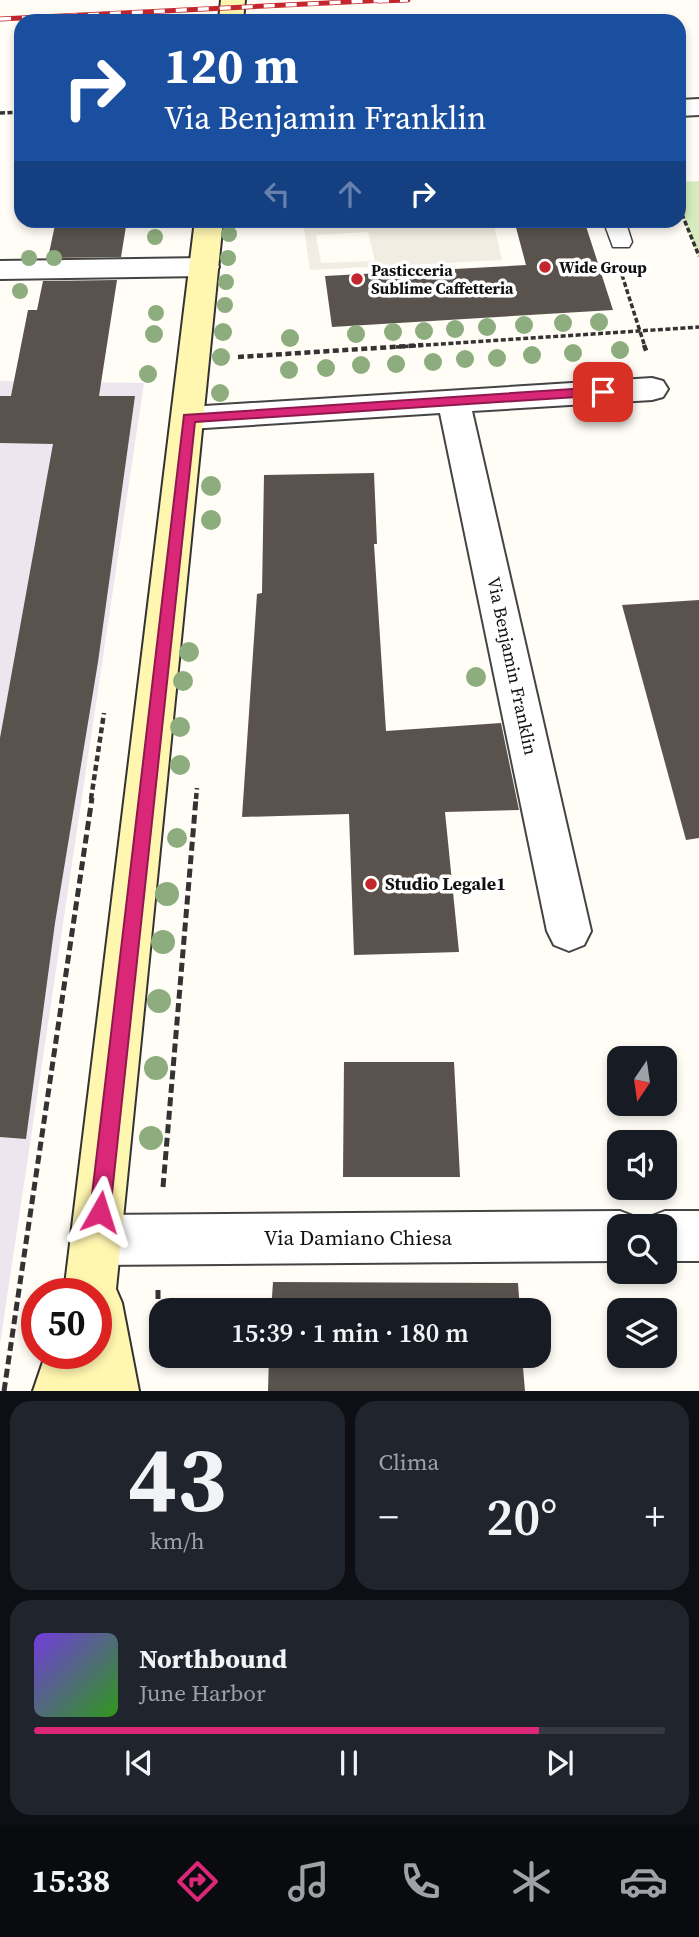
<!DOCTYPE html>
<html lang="it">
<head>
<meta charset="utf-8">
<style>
  body { margin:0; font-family:"Source Serif 4",serif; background:#20242c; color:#f1f3f6; height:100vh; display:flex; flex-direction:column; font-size:26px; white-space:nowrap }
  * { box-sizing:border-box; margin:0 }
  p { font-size:23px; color:#9ea1a6 }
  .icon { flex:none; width:38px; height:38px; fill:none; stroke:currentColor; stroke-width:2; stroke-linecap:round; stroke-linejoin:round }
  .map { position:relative; height:1391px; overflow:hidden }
  .panel { display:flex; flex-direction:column; gap:10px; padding:10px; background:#0d0f14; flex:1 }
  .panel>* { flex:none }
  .top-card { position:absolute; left:14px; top:14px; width:672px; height:214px; border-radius:21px; box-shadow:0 4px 10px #0003; background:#1a4fa0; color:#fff; overflow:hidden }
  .needle { width:46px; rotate:193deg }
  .controls { position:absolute; left:607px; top:1046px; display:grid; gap:14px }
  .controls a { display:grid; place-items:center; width:70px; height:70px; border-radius:14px; background:#171b24; box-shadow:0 4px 10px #0003; font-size:35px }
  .speed { position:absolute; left:21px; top:1278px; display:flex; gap:14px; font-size:35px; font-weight:700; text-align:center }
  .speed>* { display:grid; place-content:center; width:91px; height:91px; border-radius:50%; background:#171b24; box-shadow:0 4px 10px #0003; line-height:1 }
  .speed .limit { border:10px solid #d22; background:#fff; color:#111 }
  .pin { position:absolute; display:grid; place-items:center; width:60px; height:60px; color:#fff; margin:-30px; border-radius:14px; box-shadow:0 4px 10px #0006 }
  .me { position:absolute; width:77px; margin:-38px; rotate:6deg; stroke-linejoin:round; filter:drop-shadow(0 0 5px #0008) }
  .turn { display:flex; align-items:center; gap:24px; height:147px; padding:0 35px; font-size:32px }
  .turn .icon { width:91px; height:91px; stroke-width:2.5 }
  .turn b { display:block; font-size:49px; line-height:60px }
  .lanes { display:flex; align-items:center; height:66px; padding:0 35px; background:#0003; justify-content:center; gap:35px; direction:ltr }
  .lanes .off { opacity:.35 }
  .big { font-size:52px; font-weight:600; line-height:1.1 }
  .panel .widget { flex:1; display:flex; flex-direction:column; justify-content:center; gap:10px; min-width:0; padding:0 24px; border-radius:21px; background:#20242c }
  .panel .dial { align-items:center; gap:0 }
  .dial b { font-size:91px; line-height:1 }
  .song { display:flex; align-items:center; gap:21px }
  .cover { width:84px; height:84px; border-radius:10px; background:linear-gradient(135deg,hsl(260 70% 55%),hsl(110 70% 35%)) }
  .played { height:7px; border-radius:4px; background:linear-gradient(90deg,#db2777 80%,#363941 80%) }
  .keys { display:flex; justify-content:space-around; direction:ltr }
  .heat { display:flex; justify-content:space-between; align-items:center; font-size:38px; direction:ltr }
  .panel .tiles { flex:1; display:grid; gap:10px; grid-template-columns:1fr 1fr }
  .widget:last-child { grid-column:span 2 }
  .trip { position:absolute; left:149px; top:1298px; width:402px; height:70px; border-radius:21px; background:#171b24; box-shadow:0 4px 10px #0003; font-weight:600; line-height:70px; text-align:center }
  .dock { display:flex; height:112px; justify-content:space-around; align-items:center; background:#090b0e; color:#9ea1a6 }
  .dock .icon { width:49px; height:49px }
  .dock .on { color:#db2777 }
  .dock b { font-size:32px; color:#f1f3f6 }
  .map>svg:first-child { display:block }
</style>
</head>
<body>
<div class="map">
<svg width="699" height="1391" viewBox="0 0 699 1391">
  <rect width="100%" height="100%" fill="#fffdf5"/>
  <path fill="#eee6ef" d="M 0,381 L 144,383 L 0,1344 Z"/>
  <path fill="#d5ebbd" d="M 699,181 L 699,256 L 698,256 L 679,207 L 679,182 Z"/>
  <path fill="#f1ede2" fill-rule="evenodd" d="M 303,221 L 493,221 L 502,260 L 310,270 ZM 368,232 L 375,261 L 321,263 L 316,235 Z"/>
  <g fill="#5a524d">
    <path d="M 56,220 L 127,220 L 121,257 L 48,258 Z"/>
    <path d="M 514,220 L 584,220 L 613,310 L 332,327 L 325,276 L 526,265 Z"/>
    <path d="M 117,280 L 99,396 L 135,396 L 98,662 L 55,923 L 26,1139 L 0,1137 L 0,738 L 53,444 L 0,443 L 0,396 L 11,396 L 28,310 L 37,310 L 43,281 Z"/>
    <path d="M 374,473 L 377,544 L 374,544 L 386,731 L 501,723 L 519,810 L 445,812 L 459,952 L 354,955 L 349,814 L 242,817 L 257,594 L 262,593 L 264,475 Z"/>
    <path d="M 699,600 L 699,838 L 686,840 L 622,605 Z"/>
    <path d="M 344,1062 L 454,1062 L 460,1177 L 343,1177 Z"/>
    <path d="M 273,1282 L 518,1283 L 520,1311 L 271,1311 Z"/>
    <path d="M 269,1356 L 522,1356 L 525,1391 L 268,1391 Z"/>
  </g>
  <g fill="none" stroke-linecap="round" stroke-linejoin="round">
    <defs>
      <path id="lane" d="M 603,220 L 625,220 L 632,242 L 629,247 L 613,247 Z"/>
      <g id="street">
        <path d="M 699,99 L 699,115 L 679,116 L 679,100 Z"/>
        <path d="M 204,258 L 214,260 L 219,267 L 214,274 L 204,276 L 0,279 L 0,261 Z"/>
        <path d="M 652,378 L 663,381 L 668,389 L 663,397 L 652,400 L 472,411 L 591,931 L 584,945 L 569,951 L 554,945 L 547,931 L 440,413 L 189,429 L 177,426 L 173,418 L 177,410 L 189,407 Z"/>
        <path d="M 620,1211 L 638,1218 L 641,1227 L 620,1227 L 620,1261 L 97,1265 L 79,1258 L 72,1240 L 79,1222 L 97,1215 Z"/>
        <path d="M 665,1211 L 699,1211 L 699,1261 L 665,1261 L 665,1227 L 644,1227 L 647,1218 Z"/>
      </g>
      <g id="secondary">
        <path d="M 221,0 L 245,0 L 243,21 L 219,21 Z"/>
        <path d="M 195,220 L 223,220 L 116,1289 L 122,1303 L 139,1391 L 33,1391 L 46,1353 L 96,1353 L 96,1293 L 64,1293 Z"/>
      </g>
    </defs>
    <use href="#lane" stroke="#444" stroke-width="3"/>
    <use href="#street" stroke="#444" stroke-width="4"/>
    <use href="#secondary" stroke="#333" stroke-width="4"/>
    <g stroke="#333" stroke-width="3.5" stroke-dasharray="5 2.5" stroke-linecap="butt">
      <path d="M 0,113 L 21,112"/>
      <path d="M 679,207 L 699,256"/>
      <path d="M 622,275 L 645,347"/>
      <path d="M 396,347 L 699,327"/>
    </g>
    <g stroke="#333" stroke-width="4.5" stroke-dasharray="6 3.5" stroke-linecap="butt">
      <path d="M 644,345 L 647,353"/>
      <path d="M 238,357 L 423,345"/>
      <path d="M 91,799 L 104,713"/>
      <path d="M 196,799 L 197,788"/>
    </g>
    <g stroke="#333" stroke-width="5" stroke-dasharray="9 4.5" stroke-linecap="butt">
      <path d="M 163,1187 L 196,798"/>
      <path d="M 158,1290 L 158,1331"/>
      <path d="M 4,1391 L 92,798"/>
    </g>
    <use href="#lane" fill="#fff" fill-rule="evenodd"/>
    <use href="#street" fill="#fff" fill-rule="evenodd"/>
    <use href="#secondary" fill="#fff6b0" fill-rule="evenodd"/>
    <defs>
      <g id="rail">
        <path d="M 378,1 L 408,0"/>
        <path d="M 0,19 L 388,0"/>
      </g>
    </defs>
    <use href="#rail" stroke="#c4262e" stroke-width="5"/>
    <use href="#rail" stroke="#fff" stroke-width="3.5" stroke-dasharray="11" stroke-linecap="butt"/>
  </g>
  <g fill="#8dad7f">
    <circle cx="229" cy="234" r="8"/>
    <circle cx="155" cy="237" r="8"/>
    <circle cx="29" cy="258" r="8"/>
    <circle cx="54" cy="258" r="8"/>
    <circle cx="228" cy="258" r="8"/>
    <circle cx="226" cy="282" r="8"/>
    <circle cx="20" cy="291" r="8"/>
    <circle cx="225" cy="305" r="8"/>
    <circle cx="156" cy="313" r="8"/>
    <circle cx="599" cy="322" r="9"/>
    <circle cx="563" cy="323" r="9"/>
    <circle cx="524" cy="325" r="9"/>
    <circle cx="487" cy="327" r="9"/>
    <circle cx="455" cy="329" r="9"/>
    <circle cx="424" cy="331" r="9"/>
    <circle cx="223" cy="332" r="9"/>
    <circle cx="393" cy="332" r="9"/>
    <circle cx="154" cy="334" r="9"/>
    <circle cx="356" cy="334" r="9"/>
    <circle cx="290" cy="338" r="9"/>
    <circle cx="620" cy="350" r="9"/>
    <circle cx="573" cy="353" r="9"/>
    <circle cx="532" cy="355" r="9"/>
    <circle cx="221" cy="357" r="9"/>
    <circle cx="497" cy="358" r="9"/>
    <circle cx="465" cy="359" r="9"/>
    <circle cx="433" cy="362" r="9"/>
    <circle cx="396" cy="364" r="9"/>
    <circle cx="361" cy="365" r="9"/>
    <circle cx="326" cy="368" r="9"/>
    <circle cx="289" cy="370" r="9"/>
    <circle cx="148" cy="374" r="9"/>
    <circle cx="220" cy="393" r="9"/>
    <circle cx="211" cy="486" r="10"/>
    <circle cx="211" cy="520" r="10"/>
    <circle cx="189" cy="652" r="10"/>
    <circle cx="476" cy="677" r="10"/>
    <circle cx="183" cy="681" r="10"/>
    <circle cx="180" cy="727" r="10"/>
    <circle cx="180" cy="765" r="10"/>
    <circle cx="177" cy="838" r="10"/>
    <circle cx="167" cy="894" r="12"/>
    <circle cx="163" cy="942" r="12"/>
    <circle cx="159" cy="1001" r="12"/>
    <circle cx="156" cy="1068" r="12"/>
    <circle cx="151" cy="1138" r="12"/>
  </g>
  <path fill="#db2777" stroke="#8e194d" stroke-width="2" d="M 603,387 L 609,392 L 607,395 L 195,422 L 110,1212 L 107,1220 L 100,1223 L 93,1220 L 90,1212 L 184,415 Z"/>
  <g fill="#c4262e" stroke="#fff" stroke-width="2.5">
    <circle cx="545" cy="267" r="7"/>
    <circle cx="357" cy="279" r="7"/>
    <circle cx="371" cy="884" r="7"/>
  </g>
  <g text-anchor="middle" stroke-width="7" stroke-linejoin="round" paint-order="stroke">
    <g font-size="16" font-weight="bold" fill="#111" stroke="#fff" text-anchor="start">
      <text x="559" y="273">Wide Group</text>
      <text x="371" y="276">Pasticceria<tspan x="371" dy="18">Sublime Caffetteria</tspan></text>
    </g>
    <g font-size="18" fill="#111" stroke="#fff">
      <text transform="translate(512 666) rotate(78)" y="6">Via Benjamin Franklin</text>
    </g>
    <g font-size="18" font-weight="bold" fill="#111" stroke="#fff" text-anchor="start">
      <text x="385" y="890">Studio Legale1</text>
    </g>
    <g font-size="21" fill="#111" stroke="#fff">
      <text x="358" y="1245">Via Damiano Chiesa</text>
    </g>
  </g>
</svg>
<div class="controls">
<a><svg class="needle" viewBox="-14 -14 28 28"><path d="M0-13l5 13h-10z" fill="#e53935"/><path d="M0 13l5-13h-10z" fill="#9ea1a6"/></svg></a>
<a><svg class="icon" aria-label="sound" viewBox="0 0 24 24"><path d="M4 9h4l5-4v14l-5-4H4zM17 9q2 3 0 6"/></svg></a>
<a><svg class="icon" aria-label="search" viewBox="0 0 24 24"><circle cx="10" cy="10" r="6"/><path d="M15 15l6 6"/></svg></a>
<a><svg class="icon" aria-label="layers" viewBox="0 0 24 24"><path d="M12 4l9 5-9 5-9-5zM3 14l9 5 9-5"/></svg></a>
</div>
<div class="speed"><div class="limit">50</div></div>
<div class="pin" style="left:603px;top:392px;background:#d93025"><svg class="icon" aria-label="arrive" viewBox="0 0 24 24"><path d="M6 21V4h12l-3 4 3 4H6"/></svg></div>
<svg class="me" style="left:100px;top:1212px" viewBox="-20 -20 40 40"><path d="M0-17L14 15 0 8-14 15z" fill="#db2777" stroke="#fff" stroke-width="4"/></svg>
<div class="trip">15:39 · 1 min · 180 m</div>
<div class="top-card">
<div class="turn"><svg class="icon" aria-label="right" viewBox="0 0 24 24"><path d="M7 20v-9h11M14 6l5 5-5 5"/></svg><div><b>120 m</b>Via Benjamin Franklin</div></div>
<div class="lanes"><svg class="icon off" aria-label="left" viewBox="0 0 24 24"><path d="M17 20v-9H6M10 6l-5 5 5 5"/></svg><svg class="icon off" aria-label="ahead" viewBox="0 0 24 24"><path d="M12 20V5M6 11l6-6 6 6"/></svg><svg class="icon" aria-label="right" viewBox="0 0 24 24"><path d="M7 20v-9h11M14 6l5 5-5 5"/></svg></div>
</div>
</div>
<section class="panel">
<div class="tiles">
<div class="widget dial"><b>43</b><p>km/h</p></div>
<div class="widget"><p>Clima</p>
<div class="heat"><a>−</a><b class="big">20°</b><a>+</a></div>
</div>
<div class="widget">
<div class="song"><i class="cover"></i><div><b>Northbound</b><p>June Harbor</p></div></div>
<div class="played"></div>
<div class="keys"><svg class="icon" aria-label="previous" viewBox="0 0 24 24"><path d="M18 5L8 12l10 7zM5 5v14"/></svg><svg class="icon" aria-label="pause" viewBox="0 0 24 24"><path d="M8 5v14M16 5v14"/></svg><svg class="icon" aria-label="next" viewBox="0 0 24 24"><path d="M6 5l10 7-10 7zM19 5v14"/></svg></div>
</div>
</div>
</section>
<nav class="dock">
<b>15:38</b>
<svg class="icon on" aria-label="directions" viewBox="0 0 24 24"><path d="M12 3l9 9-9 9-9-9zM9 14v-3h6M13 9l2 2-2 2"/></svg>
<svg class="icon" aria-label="music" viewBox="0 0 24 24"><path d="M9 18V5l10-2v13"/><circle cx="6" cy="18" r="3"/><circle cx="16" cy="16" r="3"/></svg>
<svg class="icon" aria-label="phone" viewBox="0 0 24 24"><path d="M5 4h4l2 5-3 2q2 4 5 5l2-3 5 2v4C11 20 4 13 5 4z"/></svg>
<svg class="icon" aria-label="climate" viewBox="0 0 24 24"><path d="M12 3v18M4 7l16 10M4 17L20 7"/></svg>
<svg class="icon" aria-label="car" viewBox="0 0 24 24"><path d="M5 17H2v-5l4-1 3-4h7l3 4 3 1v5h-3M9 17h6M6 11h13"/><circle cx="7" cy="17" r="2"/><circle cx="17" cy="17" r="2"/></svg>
</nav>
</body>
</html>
